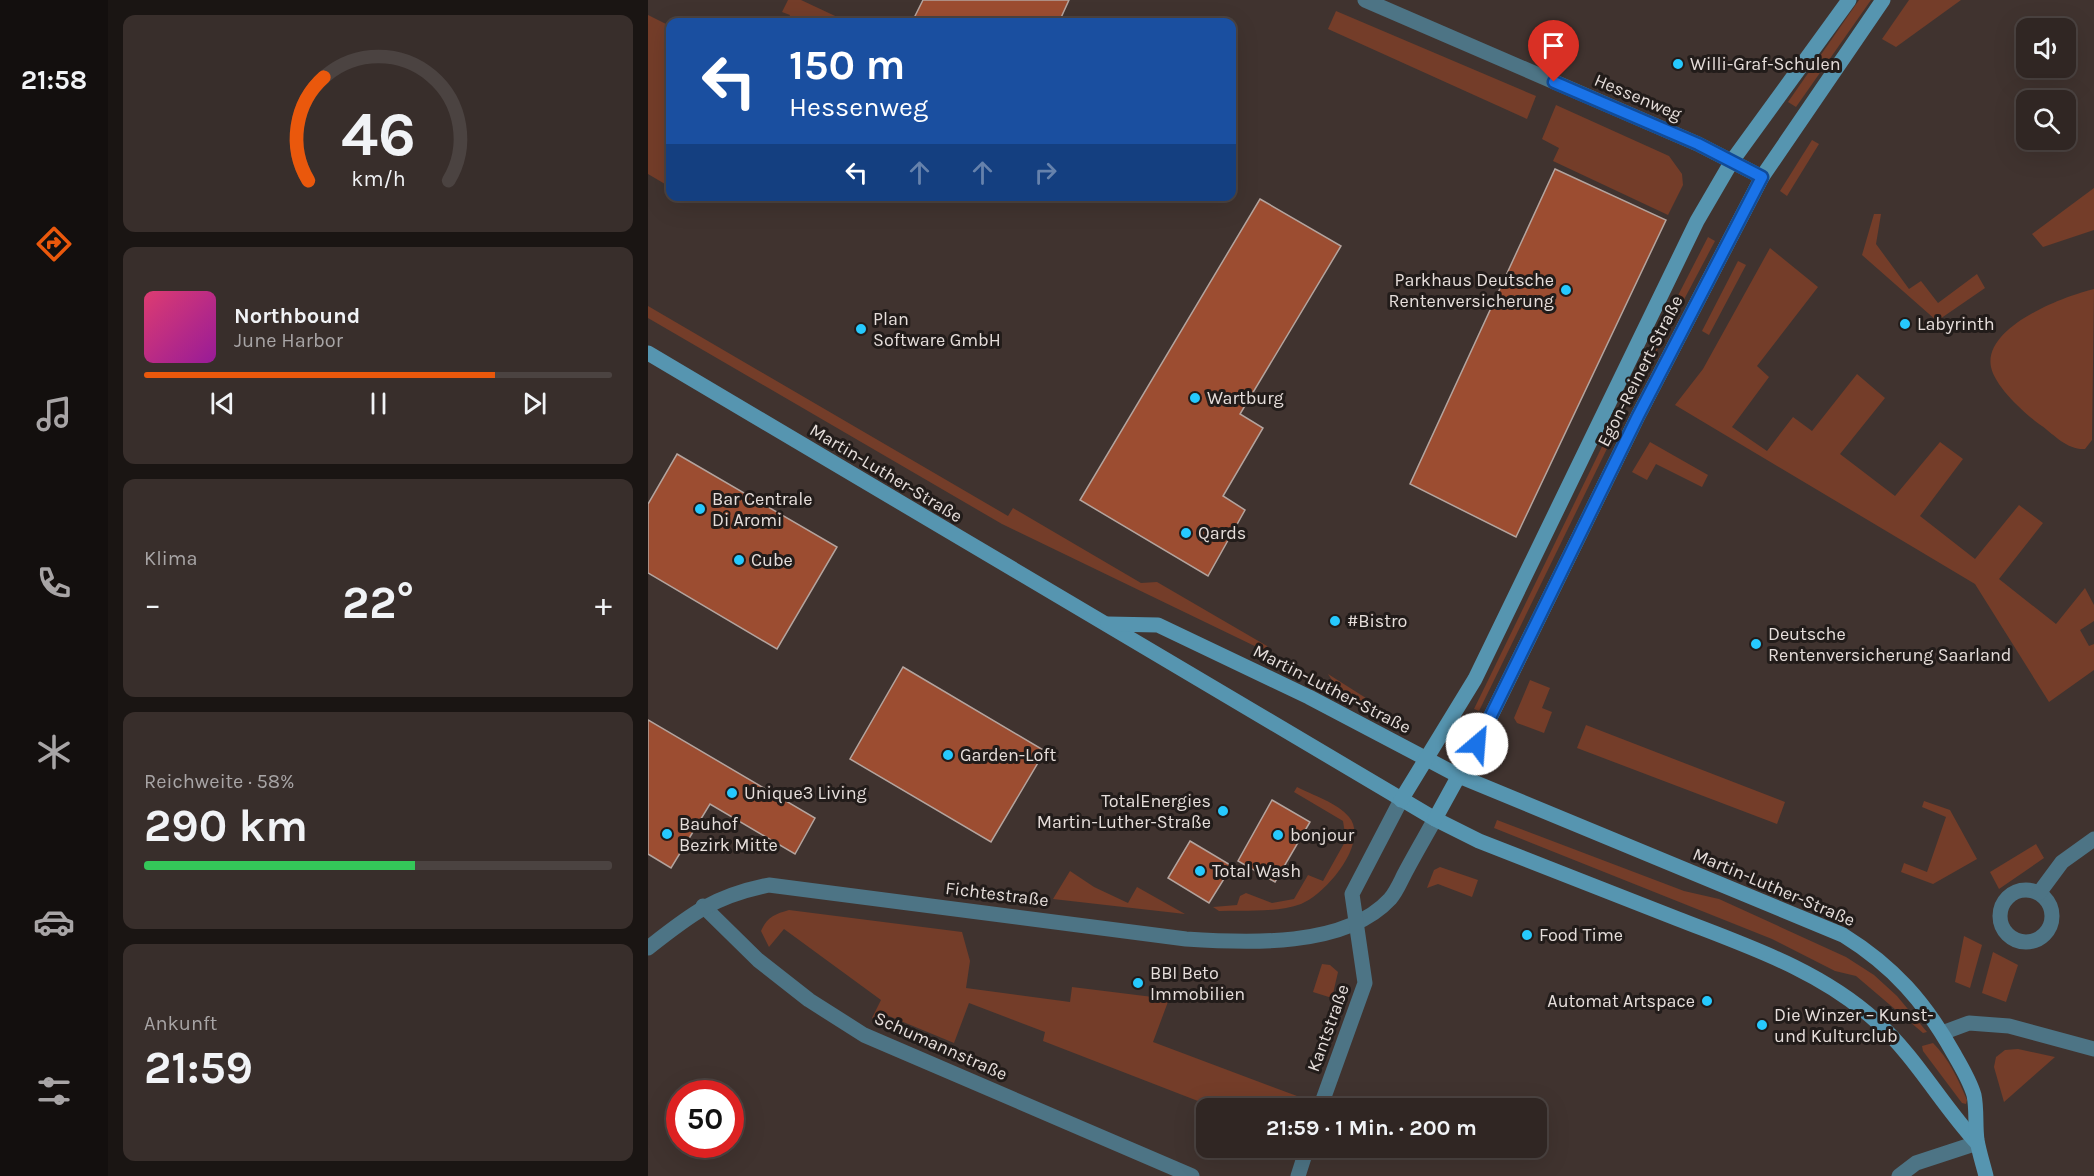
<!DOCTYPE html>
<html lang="de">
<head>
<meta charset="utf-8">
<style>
  body { margin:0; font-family:Karla,sans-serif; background:#382e2b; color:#f1f3f6; height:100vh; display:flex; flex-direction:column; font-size:22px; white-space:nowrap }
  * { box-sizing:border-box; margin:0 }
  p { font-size:20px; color:#a8a5a6 }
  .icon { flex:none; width:33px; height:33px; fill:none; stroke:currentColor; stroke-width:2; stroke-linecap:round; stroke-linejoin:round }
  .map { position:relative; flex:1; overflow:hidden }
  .drawer { display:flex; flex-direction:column; gap:15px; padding:15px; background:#1a1513; width:540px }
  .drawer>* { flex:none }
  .top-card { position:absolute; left:18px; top:18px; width:570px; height:183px; border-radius:12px; box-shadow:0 6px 24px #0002,0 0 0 2px #4b4341; background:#1a4fa0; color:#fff; overflow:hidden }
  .tools { position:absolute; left:1368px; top:18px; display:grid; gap:12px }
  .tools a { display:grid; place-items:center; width:60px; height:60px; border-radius:12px; background:#302623; box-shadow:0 6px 24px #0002,0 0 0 2px #4b4341; font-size:30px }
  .speed { position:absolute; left:18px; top:1080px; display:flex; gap:12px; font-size:30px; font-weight:700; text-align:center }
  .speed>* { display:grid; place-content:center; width:78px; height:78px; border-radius:50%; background:#302623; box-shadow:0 6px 24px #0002,0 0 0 2px #4b4341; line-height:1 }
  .speed .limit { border:9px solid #d22; background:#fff; color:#111 }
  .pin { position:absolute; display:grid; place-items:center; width:51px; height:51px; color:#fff; margin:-62px -26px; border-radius:50% 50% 50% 0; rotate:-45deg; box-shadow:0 0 6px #0007 }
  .pin .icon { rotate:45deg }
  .me { position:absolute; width:66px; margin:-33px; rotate:27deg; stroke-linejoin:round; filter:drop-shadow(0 0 4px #0008) }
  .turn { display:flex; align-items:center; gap:21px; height:126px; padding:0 24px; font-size:27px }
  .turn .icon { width:78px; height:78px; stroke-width:2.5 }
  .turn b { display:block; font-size:42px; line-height:51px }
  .lanes { display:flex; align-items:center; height:57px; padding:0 24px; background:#0003; justify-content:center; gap:30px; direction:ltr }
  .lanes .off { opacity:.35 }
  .big { font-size:45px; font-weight:700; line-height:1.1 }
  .drawer .card { flex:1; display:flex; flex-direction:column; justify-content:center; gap:9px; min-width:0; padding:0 21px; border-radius:12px; background:#382e2b }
  .drawer .dial { align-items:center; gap:0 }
  .dial svg { height:156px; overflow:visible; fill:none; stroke:#4b4341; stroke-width:7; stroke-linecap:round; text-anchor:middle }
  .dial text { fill:#f1f3f6; stroke:none }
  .song { display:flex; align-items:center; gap:18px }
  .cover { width:72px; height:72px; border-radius:9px; background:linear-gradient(135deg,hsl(340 70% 55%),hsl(300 70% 35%)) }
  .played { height:6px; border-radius:3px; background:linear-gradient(90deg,#ea580c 75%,#4b4341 75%) }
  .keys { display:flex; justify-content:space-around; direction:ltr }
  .heat { display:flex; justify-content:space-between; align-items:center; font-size:33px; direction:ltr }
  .charge { height:9px; border-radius:4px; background:linear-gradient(90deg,#34c759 58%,#4b4341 0) }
  .trip { position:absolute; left:548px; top:1098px; width:351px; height:60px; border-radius:12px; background:#302623; box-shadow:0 6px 24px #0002,0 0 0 2px #4b4341; font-weight:700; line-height:60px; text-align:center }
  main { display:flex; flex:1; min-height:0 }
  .menu { display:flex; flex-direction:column; width:108px; justify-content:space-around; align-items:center; background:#130f0e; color:#a8a5a6 }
  .menu .icon { width:42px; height:42px }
  .menu .on { color:#ea580c }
  .menu b { font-size:27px; color:#f1f3f6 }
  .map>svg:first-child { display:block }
</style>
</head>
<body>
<main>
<nav class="menu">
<b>21:58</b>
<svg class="icon on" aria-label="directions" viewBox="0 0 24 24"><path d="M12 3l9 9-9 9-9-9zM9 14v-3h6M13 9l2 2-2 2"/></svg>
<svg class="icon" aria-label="music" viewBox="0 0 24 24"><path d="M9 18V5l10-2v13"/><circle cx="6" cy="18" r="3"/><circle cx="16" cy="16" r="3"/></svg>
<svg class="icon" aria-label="phone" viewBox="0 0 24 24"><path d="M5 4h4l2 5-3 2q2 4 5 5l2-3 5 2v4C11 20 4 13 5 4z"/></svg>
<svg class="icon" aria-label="climate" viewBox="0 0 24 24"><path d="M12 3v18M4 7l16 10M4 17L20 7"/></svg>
<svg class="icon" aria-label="car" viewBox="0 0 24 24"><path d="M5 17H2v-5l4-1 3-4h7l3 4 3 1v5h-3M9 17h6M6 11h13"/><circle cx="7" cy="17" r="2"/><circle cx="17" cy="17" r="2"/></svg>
<svg class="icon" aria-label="filters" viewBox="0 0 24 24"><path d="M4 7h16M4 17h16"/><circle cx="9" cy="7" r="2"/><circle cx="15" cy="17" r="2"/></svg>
</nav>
<section class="drawer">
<div class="card dial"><svg viewBox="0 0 100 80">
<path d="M14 69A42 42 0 1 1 86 69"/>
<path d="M14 69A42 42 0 0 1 22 16" stroke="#ea580c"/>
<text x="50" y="56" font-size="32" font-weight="700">46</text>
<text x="50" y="72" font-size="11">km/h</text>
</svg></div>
<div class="card">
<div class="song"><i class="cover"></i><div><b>Northbound</b><p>June Harbor</p></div></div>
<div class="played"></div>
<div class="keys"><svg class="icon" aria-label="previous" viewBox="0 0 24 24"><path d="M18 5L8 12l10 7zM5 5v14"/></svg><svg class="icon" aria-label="pause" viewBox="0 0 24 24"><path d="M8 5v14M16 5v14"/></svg><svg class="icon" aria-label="next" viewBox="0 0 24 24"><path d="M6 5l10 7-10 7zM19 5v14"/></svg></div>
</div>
<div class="card"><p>Klima</p>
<div class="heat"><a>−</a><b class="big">22°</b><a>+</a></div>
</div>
<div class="card"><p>Reichweite · 58%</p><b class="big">290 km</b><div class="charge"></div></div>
<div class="card"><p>Ankunft</p><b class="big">21:59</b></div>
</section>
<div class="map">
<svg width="1446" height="1176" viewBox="0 0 1446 1176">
  <rect width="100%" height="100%" fill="#40332f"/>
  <g fill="#743d29">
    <path d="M 140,0 L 153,0 L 200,22 L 139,22 L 142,15 L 134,12 Z"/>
    <path d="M 1211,0 L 1223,0 L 1148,107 L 1140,102 Z"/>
    <path d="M 1261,0 L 1313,0 L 1248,47 L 1234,39 Z"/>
    <path d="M 688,11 L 888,96 L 879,119 L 680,29 Z"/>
    <path d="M 0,15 L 22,26 L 22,187 L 0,174 Z"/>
    <path d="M 908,105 L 1021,156 L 1034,174 L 1035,185 L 1020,215 L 905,161 L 911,148 L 894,139 Z"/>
    <path d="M 1164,140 L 1171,144 L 1139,196 L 1132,191 Z"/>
    <path d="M 1446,188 L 1446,230 L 1395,247 L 1384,234 Z"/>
    <path d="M 1226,214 L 1233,214 L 1228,244 L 1261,289 L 1273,281 L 1290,303 L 1329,274 L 1337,288 L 1289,321 L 1214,255 Z"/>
    <path d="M 1060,237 L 1067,241 L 985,396 L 980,393 Z"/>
    <path d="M 1122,248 L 1170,287 L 1109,366 L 1121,377 L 1084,427 L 1119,451 L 1145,417 L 1164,431 L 1209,374 L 1237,398 L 1192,454 L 1247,496 L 1292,442 L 1315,459 L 1272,516 L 1327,559 L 1371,505 L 1395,523 L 1351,579 L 1408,624 L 1437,588 L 1446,605 L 1446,621 L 1432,630 L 1441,646 L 1446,644 L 1446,670 L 1401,702 L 1327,584 L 1027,405 L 1055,369 Z"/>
    <path d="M 1090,261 L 1098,265 L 1061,335 L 1054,331 Z"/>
    <path d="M 1446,289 L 1444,440 L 1437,449 C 1420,450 1407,436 1394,426 C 1378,415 1347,387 1343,367 C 1335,327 1416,296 1446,289 Z"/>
    <path d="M 0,306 L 360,516 L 365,508 L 493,583 L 509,582 L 619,646 L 622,650 L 617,651 L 354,524 L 0,318 Z"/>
    <path d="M 967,420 L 972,422 L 831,711 L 826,709 Z"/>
    <path d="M 1002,442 L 1060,475 L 1054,487 L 1008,464 L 999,480 L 984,472 Z"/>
    <path d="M 680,674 L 732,707 L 730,712 C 705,706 693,694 680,674 Z"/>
    <path d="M 882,680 L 902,688 L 894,708 L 904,712 L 896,733 L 869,723 L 866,718 Z"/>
    <path d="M 938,725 L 1137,802 L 1129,824 L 929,748 Z"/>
    <path d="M 649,787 C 664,795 690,803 701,817 C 722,842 678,894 653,904 C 629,913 597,910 571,911 L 565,907 L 589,905 L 592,896 L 598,893 L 624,903 L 646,899 L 660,875 L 675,881 L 698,840 L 695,821 L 646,792 Z"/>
    <path d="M 1276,801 L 1302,810 L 1329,859 L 1285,884 L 1253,872 L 1256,863 L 1279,872 L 1298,817 L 1274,807 Z"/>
    <path d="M 849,820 L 1036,891 L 1071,899 L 1198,957 L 1226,975 L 1249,996 L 1279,1032 L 1275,1033 L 1208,976 L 1187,971 L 1124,939 L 846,828 Z"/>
    <path d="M 1388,844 L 1396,858 L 1351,889 L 1342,872 Z"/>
    <path d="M 792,867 L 830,880 L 824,897 L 790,884 L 779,888 L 786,870 Z"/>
    <path d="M 422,871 L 446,887 L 480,903 L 489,887 L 537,914 L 405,899 Z"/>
    <path d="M 141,910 L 314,932 L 322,961 L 318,988 L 422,1002 L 424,987 L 521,999 L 505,1042 L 649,1096 L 645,1108 L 568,1108 L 395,1041 L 397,1032 L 321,1003 L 306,1043 L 236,1014 L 231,1022 L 224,1018 L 233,1000 L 136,929 L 121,947 L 113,931 C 119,917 127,914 141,910 Z"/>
    <path d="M 1316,936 L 1334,945 L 1322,988 L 1307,982 Z"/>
    <path d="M 1345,952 L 1370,965 L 1358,1002 L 1334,993 Z"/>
    <path d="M 674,964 L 682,965 L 690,972 L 684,998 L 665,992 Z"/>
    <path d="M 1285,1043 C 1301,1059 1310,1079 1319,1100 L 1318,1104 L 1314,1103 L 1275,1051 L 1274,1046 Z"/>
    <path d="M 1370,1049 L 1407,1057 L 1356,1102 L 1346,1067 L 1348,1057 L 1357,1050 Z"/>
  </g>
  <g fill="#9c4d31" stroke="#b4a49e" stroke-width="1.5">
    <path d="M 275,0 L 421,0 L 411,22 L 264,22 Z"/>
    <path d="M 907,169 L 1018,220 L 868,537 L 762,484 Z"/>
    <path d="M 612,199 L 693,246 L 592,414 L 615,428 L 575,496 L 597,510 L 560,576 L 432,500 Z"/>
    <path d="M 29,454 L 189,547 L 129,649 L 0,573 L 0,504 Z"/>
    <path d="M 255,667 L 397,751 L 343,842 L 202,759 Z"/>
    <path d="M 0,720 L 167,818 L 147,854 L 62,804 L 23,868 L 0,854 Z"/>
    <path d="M 624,800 L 662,822 L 627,882 L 590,861 Z"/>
    <path d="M 542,841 L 584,866 L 561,903 L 520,878 Z"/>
  </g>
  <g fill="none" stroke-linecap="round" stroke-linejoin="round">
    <g stroke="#4d7485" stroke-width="15">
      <path d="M 717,0 L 1050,144 L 1114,177"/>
      <circle cx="1378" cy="916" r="26"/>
      <path d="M 1391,893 L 1414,862 L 1446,839"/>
      <path d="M 55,906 L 110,960 L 161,1000 L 216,1035 L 544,1176"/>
      <path d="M 0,948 C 43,914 66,896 121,885 L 538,939 C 599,943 697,948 742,899 C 749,891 753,880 758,871 C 767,854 777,837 787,819"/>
      <path d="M 1294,1033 L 1321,1023 L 1361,1026 L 1446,1049"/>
      <path d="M 672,1108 L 717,983 L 704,894 L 753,800"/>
      <path d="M 650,1176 L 659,1148"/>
      <path d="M 1251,1176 L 1268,1163 L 1329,1143"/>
    </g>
    <g stroke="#5695b0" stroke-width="15">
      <path d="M 0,353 L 787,819 L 831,841 C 897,867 964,893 1030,919 C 1099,946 1172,970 1228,1021 C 1268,1057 1293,1104 1329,1143"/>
      <path d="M 460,624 L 510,625 L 661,697 L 811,776 L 1195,935 C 1245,966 1277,1002 1306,1054 C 1313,1066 1322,1081 1326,1095 C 1329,1109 1327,1126 1329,1140 C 1331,1152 1335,1164 1338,1176"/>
      <path d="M 753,800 L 827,679 L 1049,221 L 1084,161 L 1201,0"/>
      <path d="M 787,819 L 837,728 L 990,416 L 1114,177 L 1235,0"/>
    </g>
  </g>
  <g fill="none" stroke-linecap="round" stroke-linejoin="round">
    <defs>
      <path id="route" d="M 829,744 L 990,416 L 1114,177 L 1050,144 L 906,82"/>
    </defs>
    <use href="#route" stroke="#114b97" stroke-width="15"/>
    <use href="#route" stroke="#1a73e8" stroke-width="10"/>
  </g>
  <g fill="#26c9fe" stroke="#221c1a" stroke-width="2">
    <circle cx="1030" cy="64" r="6"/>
    <circle cx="918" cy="290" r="6"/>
    <circle cx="1257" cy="324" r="6"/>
    <circle cx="213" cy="329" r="6"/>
    <circle cx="547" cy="398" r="6"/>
    <circle cx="52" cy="509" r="6"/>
    <circle cx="538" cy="533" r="6"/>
    <circle cx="91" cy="560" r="6"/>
    <circle cx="687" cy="621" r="6"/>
    <circle cx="1108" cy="644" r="6"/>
    <circle cx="300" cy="755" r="6"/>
    <circle cx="84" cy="793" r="6"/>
    <circle cx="575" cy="811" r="6"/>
    <circle cx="19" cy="834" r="6"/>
    <circle cx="630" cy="835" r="6"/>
    <circle cx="552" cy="871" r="6"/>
    <circle cx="879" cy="935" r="6"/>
    <circle cx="490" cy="983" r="6"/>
    <circle cx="1059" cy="1001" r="6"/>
    <circle cx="1114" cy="1025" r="6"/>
  </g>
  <g text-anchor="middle" stroke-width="6" stroke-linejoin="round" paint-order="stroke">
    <g font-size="18" fill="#e6dedb" stroke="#221c1a" text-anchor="start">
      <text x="1042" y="70">Willi-Graf-Schulen</text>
      <text x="906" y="286" text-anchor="end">Parkhaus Deutsche<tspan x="906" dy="21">Rentenversicherung</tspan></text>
      <text x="225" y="325">Plan<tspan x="225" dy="21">Software GmbH</tspan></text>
      <text x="1269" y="330">Labyrinth</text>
      <text x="559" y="404">Wartburg</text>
      <text x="64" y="505">Bar Centrale<tspan x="64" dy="21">Di Aromi</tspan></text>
      <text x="550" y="539">Qards</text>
      <text x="103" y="566">Cube</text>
      <text x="699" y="627">#Bistro</text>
      <text x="1120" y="640">Deutsche<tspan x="1120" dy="21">Rentenversicherung Saarland</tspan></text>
      <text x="312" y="761">Garden-Loft</text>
      <text x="96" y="799">Unique3 Living</text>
      <text x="563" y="807" text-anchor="end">TotalEnergies<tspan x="563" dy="21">Martin-Luther-Straße</tspan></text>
      <text x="31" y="830">Bauhof<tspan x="31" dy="21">Bezirk Mitte</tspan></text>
      <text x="642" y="841">bonjour</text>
      <text x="564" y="877">Total Wash</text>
      <text x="891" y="941">Food Time</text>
      <text x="502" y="979">BBI Beto<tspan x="502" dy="21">Immobilien</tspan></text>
      <text x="1047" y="1007" text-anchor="end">Automat Artspace</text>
      <text x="1126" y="1021">Die Winzer – Kunst-<tspan x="1126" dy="21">und Kulturclub</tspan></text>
    </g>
    <g font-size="18" fill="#e6dedb" stroke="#221c1a">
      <text transform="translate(990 97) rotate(23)" y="6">Hessenweg</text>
      <text transform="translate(992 371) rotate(-63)" y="6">Egon-Reinert-Straße</text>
      <text transform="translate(238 473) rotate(31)" y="6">Martin-Luther-Straße</text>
      <text transform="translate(684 689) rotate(27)" y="6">Martin-Luther-Straße</text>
      <text transform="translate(1126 887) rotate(23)" y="6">Martin-Luther-Straße</text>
      <text transform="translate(349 894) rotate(7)" y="6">Fichtestraße</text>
      <text transform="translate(680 1028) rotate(-70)" y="6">Kantstraße</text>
      <text transform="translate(293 1046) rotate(24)" y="6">Schumannstraße</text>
    </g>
  </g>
</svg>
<div class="tools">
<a><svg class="icon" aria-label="sound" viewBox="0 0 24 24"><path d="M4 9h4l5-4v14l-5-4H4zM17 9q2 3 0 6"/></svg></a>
<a><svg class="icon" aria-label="search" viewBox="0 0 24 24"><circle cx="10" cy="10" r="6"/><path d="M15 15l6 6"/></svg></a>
</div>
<div class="speed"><div class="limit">50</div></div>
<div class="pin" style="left:906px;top:82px;background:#d93025"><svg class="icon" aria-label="arrive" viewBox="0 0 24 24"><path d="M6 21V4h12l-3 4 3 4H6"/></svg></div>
<svg class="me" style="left:829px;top:744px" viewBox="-20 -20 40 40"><circle r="19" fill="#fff"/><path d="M0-13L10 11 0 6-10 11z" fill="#1a73e8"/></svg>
<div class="trip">21:59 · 1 Min. · 200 m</div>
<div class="top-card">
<div class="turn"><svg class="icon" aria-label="left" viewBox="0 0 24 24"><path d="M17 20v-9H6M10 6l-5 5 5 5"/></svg><div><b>150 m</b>Hessenweg</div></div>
<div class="lanes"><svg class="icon" aria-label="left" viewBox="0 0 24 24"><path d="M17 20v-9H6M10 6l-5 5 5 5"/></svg><svg class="icon off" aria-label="ahead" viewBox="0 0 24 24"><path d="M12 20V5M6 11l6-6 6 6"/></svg><svg class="icon off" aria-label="ahead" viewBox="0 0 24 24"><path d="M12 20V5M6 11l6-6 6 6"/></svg><svg class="icon off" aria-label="right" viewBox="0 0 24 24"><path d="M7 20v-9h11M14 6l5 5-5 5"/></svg></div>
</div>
</div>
</main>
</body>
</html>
